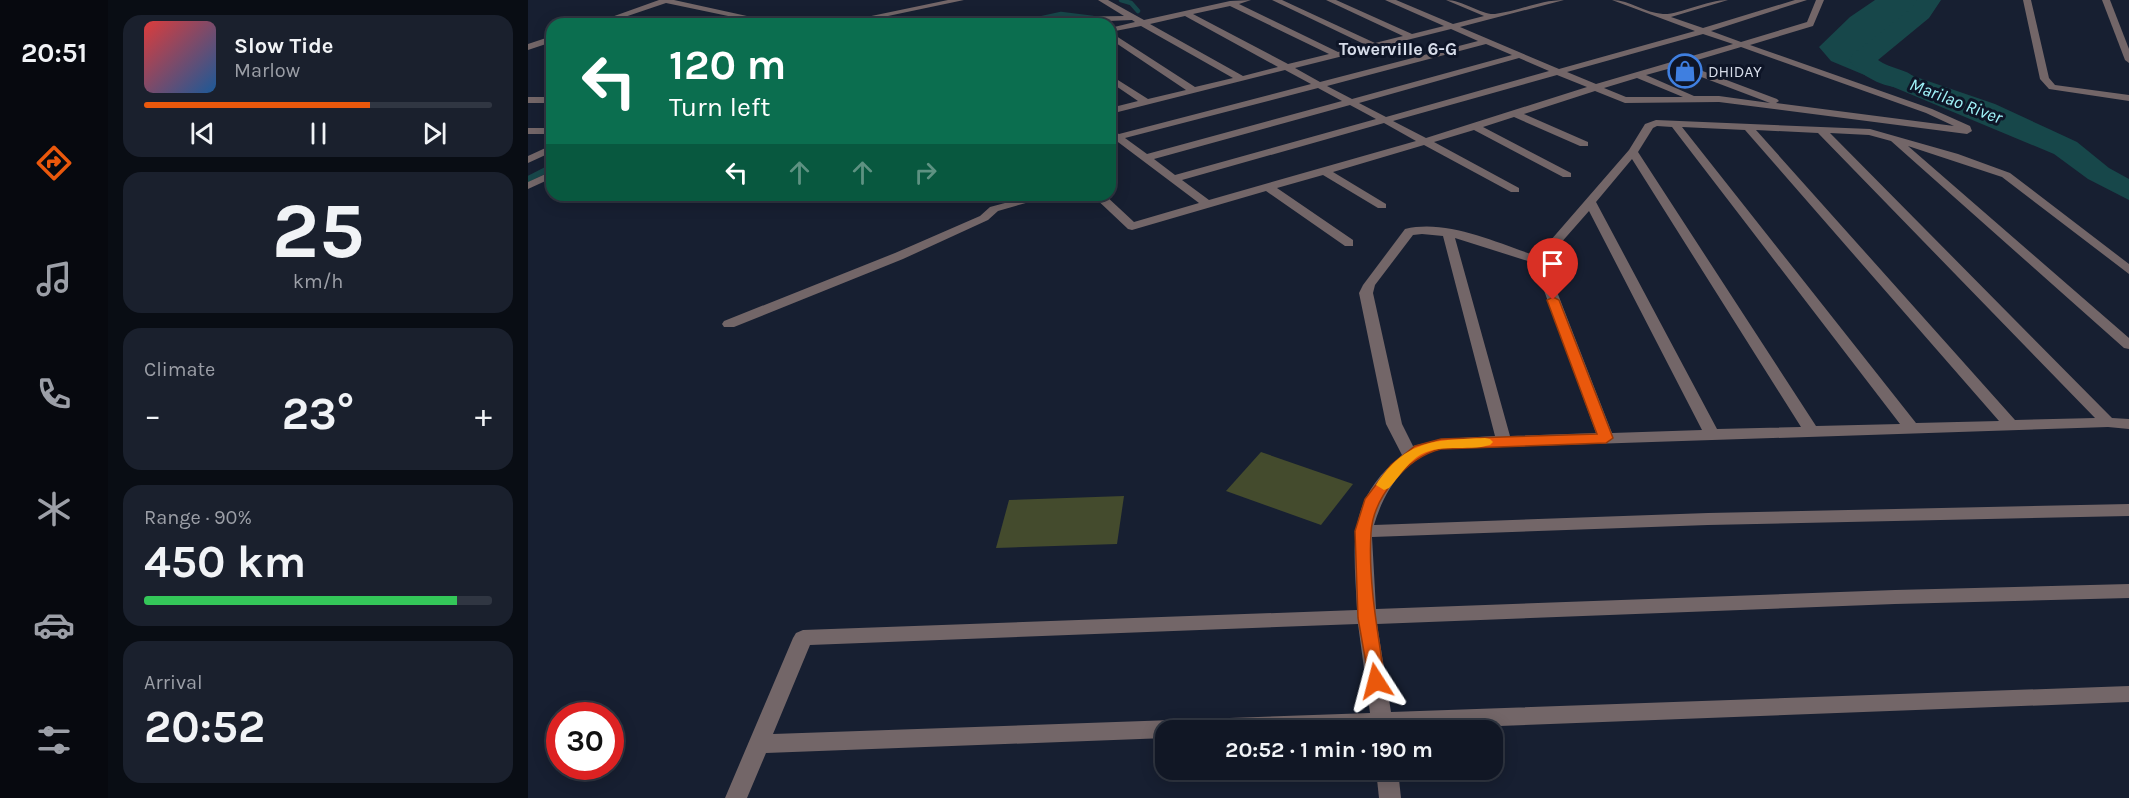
<!DOCTYPE html>
<html lang="en">
<head>
<meta charset="utf-8">
<style>
  body { margin:0; font-family:Karla,sans-serif; background:#1a202d; color:#f1f3f6; height:100vh; display:flex; flex-direction:column; font-size:22px; white-space:nowrap }
  * { box-sizing:border-box; margin:0 }
  p { font-size:20px; color:#9c9fa7 }
  .icon { flex:none; width:33px; height:33px; fill:none; stroke:currentColor; stroke-width:2; stroke-linecap:round; stroke-linejoin:round }
  .map { position:relative; flex:1; overflow:hidden }
  .side { display:flex; flex-direction:column; gap:15px; padding:15px; background:#090d14; width:420px }
  .side>* { flex:none }
  .top-card { position:absolute; left:18px; top:18px; width:570px; height:183px; border-radius:18px; box-shadow:0 3px 15px #0003,0 0 0 2px #303642; background:#0b6e4f; color:#fff; overflow:hidden }
  .speed { position:absolute; left:18px; top:702px; display:flex; gap:12px; font-size:30px; font-weight:700; text-align:center }
  .speed>* { display:grid; place-content:center; width:78px; height:78px; border-radius:50%; background:#111725; box-shadow:0 3px 15px #0003,0 0 0 2px #303642; line-height:1 }
  .speed .limit { border:9px solid #d22; background:#fff; color:#111 }
  .pin { position:absolute; display:grid; place-items:center; width:51px; height:51px; color:#fff; margin:-62px -26px; border-radius:50% 50% 50% 0; rotate:-45deg; box-shadow:0 0 6px #0007 }
  .pin .icon { rotate:45deg }
  .me { position:absolute; width:66px; margin:-33px; rotate:351deg; stroke-linejoin:round; filter:drop-shadow(0 0 4px #0008) }
  .turn { display:flex; align-items:center; gap:21px; height:126px; padding:0 24px; font-size:27px }
  .turn .icon { width:78px; height:78px; stroke-width:2.5 }
  .turn b { display:block; font-size:42px; line-height:51px }
  .lanes { display:flex; align-items:center; height:57px; padding:0 24px; background:#0003; justify-content:center; gap:30px; direction:ltr }
  .lanes .off { opacity:.35 }
  .big { font-size:45px; font-weight:700; line-height:1.1 }
  .side .widget { flex:1; display:flex; flex-direction:column; justify-content:center; gap:9px; min-width:0; padding:0 21px; border-radius:18px; background:#1a202d }
  .side .dial { align-items:center; gap:0 }
  .dial b { font-size:78px; line-height:1 }
  .song { display:flex; align-items:center; gap:18px }
  .cover { width:72px; height:72px; border-radius:9px; background:linear-gradient(135deg,hsl(0 70% 55%),hsl(210 70% 35%)) }
  .played { height:6px; border-radius:3px; background:linear-gradient(90deg,#ea580c 65%,#303642 65%) }
  .keys { display:flex; justify-content:space-around; direction:ltr }
  .heat { display:flex; justify-content:space-between; align-items:center; font-size:33px; direction:ltr }
  .charge { height:9px; border-radius:4px; background:linear-gradient(90deg,#34c759 90%,#303642 0) }
  .trip { position:absolute; left:627px; top:720px; width:348px; height:60px; border-radius:18px; background:#111725; box-shadow:0 3px 15px #0003,0 0 0 2px #303642; font-weight:700; line-height:60px; text-align:center }
  main { display:flex; flex:1; min-height:0 }
  .tabs { display:flex; flex-direction:column; width:108px; justify-content:space-around; align-items:center; background:#07090f; color:#9c9fa7 }
  .tabs .icon { width:42px; height:42px }
  .tabs .on { color:#ea580c }
  .tabs b { font-size:27px; color:#f1f3f6 }
  .map>svg:first-child { display:block }
</style>
</head>
<body>
<main>
<nav class="tabs">
<b>20:51</b>
<svg class="icon on" aria-label="directions" viewBox="0 0 24 24"><path d="M12 3l9 9-9 9-9-9zM9 14v-3h6M13 9l2 2-2 2"/></svg>
<svg class="icon" aria-label="music" viewBox="0 0 24 24"><path d="M9 18V5l10-2v13"/><circle cx="6" cy="18" r="3"/><circle cx="16" cy="16" r="3"/></svg>
<svg class="icon" aria-label="phone" viewBox="0 0 24 24"><path d="M5 4h4l2 5-3 2q2 4 5 5l2-3 5 2v4C11 20 4 13 5 4z"/></svg>
<svg class="icon" aria-label="climate" viewBox="0 0 24 24"><path d="M12 3v18M4 7l16 10M4 17L20 7"/></svg>
<svg class="icon" aria-label="car" viewBox="0 0 24 24"><path d="M5 17H2v-5l4-1 3-4h7l3 4 3 1v5h-3M9 17h6M6 11h13"/><circle cx="7" cy="17" r="2"/><circle cx="17" cy="17" r="2"/></svg>
<svg class="icon" aria-label="filters" viewBox="0 0 24 24"><path d="M4 7h16M4 17h16"/><circle cx="9" cy="7" r="2"/><circle cx="15" cy="17" r="2"/></svg>
</nav>
<section class="side">
<div class="widget">
<div class="song"><i class="cover"></i><div><b>Slow Tide</b><p>Marlow</p></div></div>
<div class="played"></div>
<div class="keys"><svg class="icon" aria-label="previous" viewBox="0 0 24 24"><path d="M18 5L8 12l10 7zM5 5v14"/></svg><svg class="icon" aria-label="pause" viewBox="0 0 24 24"><path d="M8 5v14M16 5v14"/></svg><svg class="icon" aria-label="next" viewBox="0 0 24 24"><path d="M6 5l10 7-10 7zM19 5v14"/></svg></div>
</div>
<div class="widget dial"><b>25</b><p>km/h</p></div>
<div class="widget"><p>Climate</p>
<div class="heat"><a>−</a><b class="big">23°</b><a>+</a></div>
</div>
<div class="widget"><p>Range · 90%</p><b class="big">450 km</b><div class="charge"></div></div>
<div class="widget"><p>Arrival</p><b class="big">20:52</b></div>
</section>
<div class="map">
<svg width="1601" height="798" viewBox="0 0 1601 798">
  <rect width="100%" height="100%" fill="#171f31"/>
  <g fill="#444b2d">
    <path d="M 733,452 L 825,484 L 793,525 L 698,491 Z"/>
    <path d="M 596,496 L 589,544 L 468,548 L 481,500 Z"/>
  </g>
  <path fill="#17474a" d="M 1347,0 L 1405,0 C 1395,26 1367,33 1344,46 L 1344,57 L 1353,65 L 1467,104 L 1521,129 L 1549,142 L 1581,168 L 1601,179 L 1601,200 L 1560,179 L 1526,154 L 1303,61 L 1291,47 L 1322,17 Z"/>
  <g fill="none" stroke-linecap="round" stroke-linejoin="round">
    <g stroke="#17474a" stroke-width="4.5">
      <path d="M 593,0 L 603,3 L 610,11"/>
      <path d="M 487,24 L 533,14 L 565,18"/>
    </g>
    <path stroke="#17474a" stroke-width="6" d="M 0,179 L 24,167"/>
    <path fill="#17474a" fill-rule="evenodd" d="M 1389,0 L 1413,0 L 1401,18 L 1350,60 C 1362,69 1382,69 1390,81 L 1386,87 C 1364,92 1333,78 1321,60 L 1325,54 L 1384,8 Z"/>
    <g fill="#736668" fill-rule="evenodd">
      <path d="M 131,0 L 146,0 L 255,24 L 239,24 L 138,3 L 76,24 L 64,24 Z"/>
      <path d="M 420,0 L 436,0 L 322,24 L 305,24 Z"/>
      <path d="M 570,0 L 580,0 L 616,20 L 702,1 L 723,0 L 711,4 L 810,52 L 838,45 L 744,0 L 754,0 L 847,43 L 875,36 L 798,0 L 808,0 L 884,34 L 916,26 L 857,0 L 868,0 L 925,24 L 956,16 L 918,0 C 935,0 953,15 967,14 C 991,11 1012,0 1036,0 L 932,27 L 1031,69 L 1167,31 L 1084,0 C 1102,0 1117,13 1135,14 C 1151,15 1178,0 1200,0 L 1143,17 L 1175,28 L 1267,0 L 1279,0 L 1183,31 L 1213,42 L 1279,22 L 1288,0 L 1296,0 L 1285,26 L 1222,45 L 1404,109 L 1442,126 L 1444,131 L 1439,134 L 1191,102 L 1097,103 L 1067,91 L 996,114 L 1060,142 L 1060,146 L 1052,146 L 986,117 L 955,127 L 1043,173 L 1043,177 L 1035,177 L 946,130 L 906,142 L 991,188 L 991,192 L 983,192 L 896,145 L 805,172 L 858,204 L 858,208 L 850,208 L 795,175 L 749,188 L 825,240 L 825,246 L 817,246 L 738,191 L 604,230 L 600,229 L 564,195 L 577,195 L 606,222 L 671,203 L 582,136 L 582,130 L 591,134 L 783,84 L 757,70 L 582,114 L 582,108 L 610,101 L 582,82 L 582,75 L 620,99 L 658,90 L 582,39 L 582,28 L 607,22 L 604,20 L 508,24 L 534,17 L 596,16 ZM 702,6 L 801,54 L 760,64 L 665,14 ZM 657,16 L 750,67 L 715,76 L 622,24 ZM 613,26 L 705,78 L 667,87 L 582,32 ZM 923,29 L 950,41 L 792,82 L 767,68 ZM 1175,34 L 1205,44 L 1068,84 L 1039,72 ZM 958,44 L 984,55 L 824,99 L 799,86 ZM 1213,47 L 1398,113 L 1426,126 L 1248,103 L 1251,101 L 1249,99 L 1156,64 ZM 991,58 L 1021,71 L 858,117 L 831,103 ZM 1147,67 L 1242,103 L 1191,96 L 1166,96 L 1118,75 ZM 1029,75 L 1059,87 L 898,138 L 865,121 ZM 1109,78 L 1155,97 L 1098,97 L 1076,88 ZM 790,88 L 814,101 L 619,154 L 597,138 ZM 822,105 L 848,119 L 647,175 L 626,159 ZM 856,123 L 888,141 L 681,200 L 654,180 Z"/>
      <path d="M 1495,0 L 1503,0 L 1521,78 L 1527,85 L 1601,95 L 1601,101 L 1521,89 L 1512,79 Z"/>
      <path d="M 1574,0 L 1582,0 L 1601,49 L 1601,63 L 1597,60 Z"/>
      <path d="M 24,36 L 24,42 L 0,50 L 0,44 Z"/>
      <rect x="0" y="97" width="24" height="6"/>
      <path d="M 1128,120 L 1342,129 L 1430,154 L 1482,173 L 1601,264 L 1601,274 L 1474,177 L 1380,146 L 1601,338 L 1601,349 L 1596,348 L 1363,141 L 1341,135 L 1302,133 L 1584,418 L 1601,419 L 1601,429 L 1580,427 L 913,449 C 877,458 856,491 846,525 L 1180,513 L 1601,504 L 1601,516 L 1180,525 L 844,537 L 848,609 L 1367,590 L 1601,584 L 1601,598 L 1367,604 L 849,624 L 863,712 L 1601,686 L 1601,702 L 865,730 L 638,730 L 638,738 L 238,753 L 219,798 L 197,798 L 265,638 L 268,633 L 275,630 L 829,610 C 826,544 817,502 874,455 L 858,424 L 831,293 L 835,285 L 877,229 C 920,219 968,243 1009,256 L 1101,150 L 1117,124 ZM 1129,126 L 1144,127 L 1372,424 L 1288,426 L 1110,152 L 1125,128 ZM 1154,127 L 1217,130 L 1471,421 L 1388,423 ZM 1228,130 L 1290,133 L 1567,418 L 1487,420 ZM 1104,159 L 1273,427 L 1189,429 L 1068,202 ZM 1061,211 L 1174,430 L 1084,433 L 1017,261 ZM 894,234 L 915,236 L 967,436 L 913,439 L 885,446 L 874,424 L 845,293 L 847,285 L 885,235 ZM 927,238 L 1006,263 L 1068,433 L 982,436 ZM 830,624 L 842,713 L 245,734 L 282,645 Z"/>
      <rect x="0" y="128" width="24" height="6"/>
      <path d="M 24,145 L 24,152 L 0,163 L 0,156 Z"/>
      <path d="M 24,171 L 24,178 L 0,189 L 0,182 Z"/>
      <path d="M 364,195 L 383,195 L 385,197 L 379,200 Z"/>
      <path d="M 507,195 L 526,195 L 470,211 L 460,220 L 375,259 L 206,327 L 196,327 L 194,324 L 196,321 L 367,253 L 452,216 L 462,207 Z"/>
      <path d="M 848,770 L 870,770 L 873,798 L 851,798 Z"/>
    </g>
  </g>
  <path fill="#ea580c" stroke="#983908" stroke-width="1.5" d="M 1025,297 L 1031,300 L 1085,438 L 1078,443 L 913,449 C 879,457 845,497 843,533 C 840,582 850,633 857,681 L 855,686 L 848,688 L 842,686 L 830,618 L 827,531 L 837,499 L 863,465 L 887,446 L 913,439 L 1069,434 L 1019,300 Z"/>
  <path fill="#f59e0b" d="M 957,438 L 962,439 L 965,442 L 962,445 C 939,452 910,442 889,457 C 878,465 870,478 861,488 L 856,490 L 848,485 C 878,439 908,440 957,438 Z"/>
  <defs>
    <symbol id="shop-ring" viewBox="-11 -11 22 22"><circle r="9.5" fill="#0e1527" stroke="#3f7fe0" stroke-width="1.5"/><path d="M-5-2.5h2.3a2.7 3.5 0 0 1 5.4 0H5L5.5 6h-11ZM-1.5-2.5h3a1.5 2.3 0 0 0-3 0Z" fill="#3f7fe0"/></symbol>
  </defs>
  <g fill-rule="evenodd">
    <use href="#shop-ring" x="1138" y="52" width="38" height="38"/>
  </g>
  <g text-anchor="middle" stroke-width="6" stroke-linejoin="round" paint-order="stroke">
    <g font-size="16" fill="#d6dce9" stroke="#0e1527" text-anchor="start">
      <text x="1180" y="77">DHIDAY</text>
    </g>
    <g font-size="18" font-weight="bold" fill="#d6dce9" stroke="#0e1527">
      <text x="870" y="55">Towerville 6-G</text>
    </g>
    <g font-size="18" font-style="italic" fill="#a1f4fa" stroke="#0e1527">
      <text transform="translate(1428 101) rotate(21)" y="6">Marilao River</text>
    </g>
  </g>
</svg>
<div class="speed"><div class="limit">30</div></div>
<div class="pin" style="left:1025px;top:300px;background:#d93025"><svg class="icon" aria-label="arrive" viewBox="0 0 24 24"><path d="M6 21V4h12l-3 4 3 4H6"/></svg></div>
<svg class="me" style="left:848px;top:681px" viewBox="-20 -20 40 40"><path d="M0-17L14 15 0 8-14 15z" fill="#ea580c" stroke="#fff" stroke-width="4"/></svg>
<div class="trip">20:52 · 1 min · 190 m</div>
<div class="top-card">
<div class="turn"><svg class="icon" aria-label="left" viewBox="0 0 24 24"><path d="M17 20v-9H6M10 6l-5 5 5 5"/></svg><div><b>120 m</b>Turn left</div></div>
<div class="lanes"><svg class="icon" aria-label="left" viewBox="0 0 24 24"><path d="M17 20v-9H6M10 6l-5 5 5 5"/></svg><svg class="icon off" aria-label="ahead" viewBox="0 0 24 24"><path d="M12 20V5M6 11l6-6 6 6"/></svg><svg class="icon off" aria-label="ahead" viewBox="0 0 24 24"><path d="M12 20V5M6 11l6-6 6 6"/></svg><svg class="icon off" aria-label="right" viewBox="0 0 24 24"><path d="M7 20v-9h11M14 6l5 5-5 5"/></svg></div>
</div>
</div>
</main>
</body>
</html>
